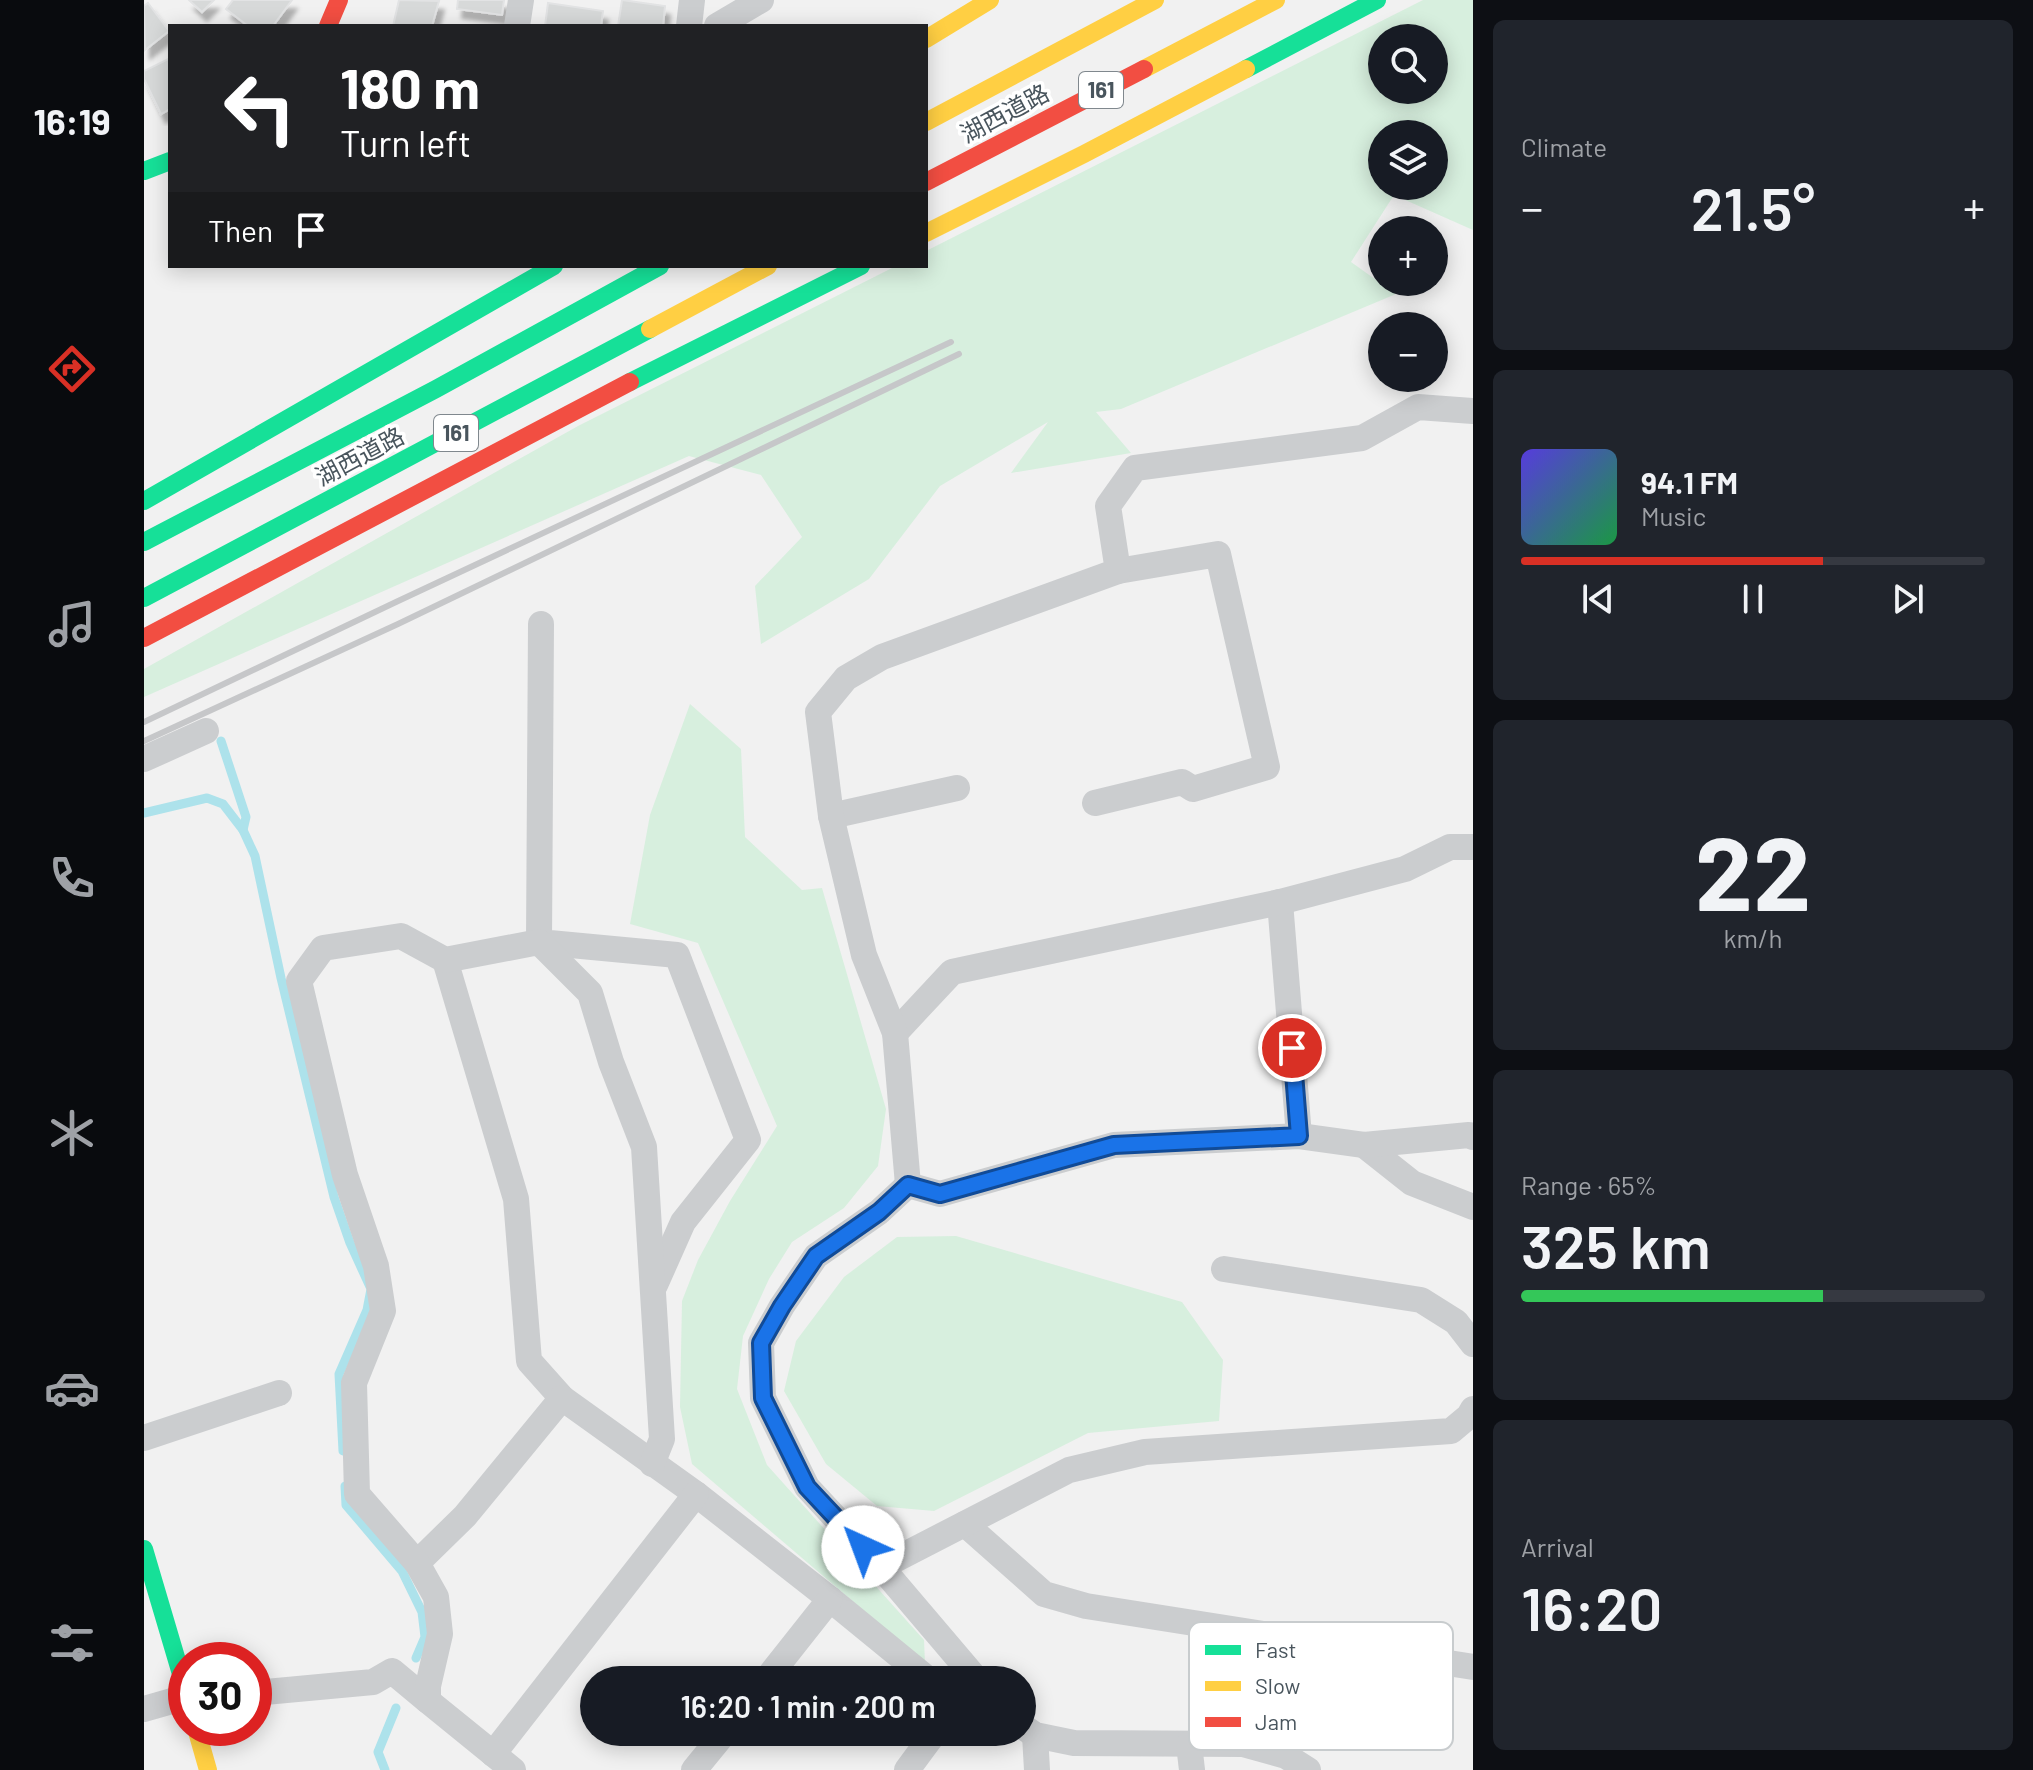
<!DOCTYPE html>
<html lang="en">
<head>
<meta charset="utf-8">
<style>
  body { margin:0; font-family:Barlow,"Noto Sans JP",sans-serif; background:#20242c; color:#f1f3f6; height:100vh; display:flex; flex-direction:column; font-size:30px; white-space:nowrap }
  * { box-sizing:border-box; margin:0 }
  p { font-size:26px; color:#9ea1a6 }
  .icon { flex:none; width:44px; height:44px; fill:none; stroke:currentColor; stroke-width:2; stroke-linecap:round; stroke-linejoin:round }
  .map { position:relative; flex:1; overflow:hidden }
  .side { display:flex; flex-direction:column; gap:20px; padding:20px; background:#0d0f14; width:560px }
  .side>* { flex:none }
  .guide { position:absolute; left:24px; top:24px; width:760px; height:244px; border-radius:0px; box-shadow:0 4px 20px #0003; background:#202124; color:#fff; overflow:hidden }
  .buttons { position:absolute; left:1224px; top:24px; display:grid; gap:16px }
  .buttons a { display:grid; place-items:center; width:80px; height:80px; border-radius:50%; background:#171b24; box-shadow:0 4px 20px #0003; font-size:40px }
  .speed { position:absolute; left:24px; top:1642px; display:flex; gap:16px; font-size:40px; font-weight:700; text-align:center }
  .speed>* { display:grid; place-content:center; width:104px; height:104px; border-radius:50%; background:#171b24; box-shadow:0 4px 20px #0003; line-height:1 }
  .speed .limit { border:12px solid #d22; background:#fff; color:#111 }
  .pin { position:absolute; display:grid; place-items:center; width:68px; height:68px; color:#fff; margin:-34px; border:4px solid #fff; border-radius:50%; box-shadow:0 2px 8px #0007 }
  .me { position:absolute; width:88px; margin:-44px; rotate:317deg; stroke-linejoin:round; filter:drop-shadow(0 0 6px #0008) }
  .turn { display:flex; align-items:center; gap:28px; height:168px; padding:0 40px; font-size:36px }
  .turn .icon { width:104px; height:104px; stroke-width:2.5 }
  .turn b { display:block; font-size:56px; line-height:68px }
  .then { display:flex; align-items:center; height:76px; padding:0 40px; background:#0003; gap:16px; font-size:30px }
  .big { font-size:60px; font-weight:600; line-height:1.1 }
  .side .tile { flex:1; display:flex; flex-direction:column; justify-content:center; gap:12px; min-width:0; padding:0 28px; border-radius:12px; background:#20242c }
  .side .dial { align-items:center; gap:0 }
  .dial b { font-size:104px; line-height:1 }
  .song { display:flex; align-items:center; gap:24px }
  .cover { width:96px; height:96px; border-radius:12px; background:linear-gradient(135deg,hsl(250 70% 55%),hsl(140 70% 35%)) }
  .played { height:8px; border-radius:4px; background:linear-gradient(90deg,#d93025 65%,#363941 65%) }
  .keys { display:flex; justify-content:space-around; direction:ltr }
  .heat { display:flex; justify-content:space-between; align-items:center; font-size:44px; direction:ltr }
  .charge { height:12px; border-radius:6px; background:linear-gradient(90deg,#34c759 65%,#363941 0) }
  .trip { position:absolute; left:436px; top:1666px; width:456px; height:80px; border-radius:40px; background:#171b24; box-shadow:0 4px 20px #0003; font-weight:600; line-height:80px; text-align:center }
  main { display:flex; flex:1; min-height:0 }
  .tabs { display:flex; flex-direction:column; width:144px; justify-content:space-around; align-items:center; background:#090b0e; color:#9ea1a6 }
  .tabs .icon { width:56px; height:56px }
  .tabs .selected { color:#d93025 }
  .tabs b { font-size:36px; color:#f1f3f6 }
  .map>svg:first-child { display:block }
</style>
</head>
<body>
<main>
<nav class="tabs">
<b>16:19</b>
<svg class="icon selected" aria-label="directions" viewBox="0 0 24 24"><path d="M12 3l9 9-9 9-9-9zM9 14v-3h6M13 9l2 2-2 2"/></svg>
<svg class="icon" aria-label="music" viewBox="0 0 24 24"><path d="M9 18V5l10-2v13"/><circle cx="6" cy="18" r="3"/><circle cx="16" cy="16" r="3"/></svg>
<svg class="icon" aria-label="phone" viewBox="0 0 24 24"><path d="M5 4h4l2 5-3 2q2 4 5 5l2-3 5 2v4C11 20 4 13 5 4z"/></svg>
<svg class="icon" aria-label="climate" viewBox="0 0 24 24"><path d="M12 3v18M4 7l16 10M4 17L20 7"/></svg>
<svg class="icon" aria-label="car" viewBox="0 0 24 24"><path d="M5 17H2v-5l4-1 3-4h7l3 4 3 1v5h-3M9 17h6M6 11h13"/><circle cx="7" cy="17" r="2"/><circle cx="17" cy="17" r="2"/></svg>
<svg class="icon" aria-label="filters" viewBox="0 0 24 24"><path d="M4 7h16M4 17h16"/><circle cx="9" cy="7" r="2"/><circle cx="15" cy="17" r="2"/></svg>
</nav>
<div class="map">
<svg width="1329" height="1770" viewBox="0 0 1329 1770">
  <defs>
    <filter id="shadow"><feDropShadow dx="5" dy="9" stdDeviation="2" flood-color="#0004"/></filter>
  </defs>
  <rect width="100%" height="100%" fill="#f1f1f1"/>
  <g fill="#d7efde" fill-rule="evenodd">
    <path d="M 1279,0 L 1329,0 L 1329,230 L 1250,195 L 1207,262 L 1252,294 L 977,409 L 952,412 L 987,453 L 867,473 L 904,422 L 796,486 L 725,579 L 617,644 L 611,586 L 658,537 L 617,475 L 545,456 L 0,697 L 0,669 L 434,426 L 752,266 L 782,266 L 782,251 ZM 1238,38 L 1290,38 L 1290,90 L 1238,90 ZM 1238,134 L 1290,134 L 1290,186 L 1238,186 Z"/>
    <path d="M 546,704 L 597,749 L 601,837 L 658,890 L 678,888 L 742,1109 L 734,1166 L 700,1208 L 648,1242 L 625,1279 L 599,1336 L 593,1389 L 623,1465 L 780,1640 L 781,1663 L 548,1464 L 536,1407 L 538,1301 L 554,1260 L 586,1201 L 633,1126 L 554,943 L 486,924 L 506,815 Z"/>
    <path d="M 812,1236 L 1038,1302 L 1079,1360 L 1075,1421 L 944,1433 L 790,1511 L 733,1506 L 682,1464 L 640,1391 L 652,1341 L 700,1277 L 753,1237 Z"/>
  </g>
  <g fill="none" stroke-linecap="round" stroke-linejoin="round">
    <g stroke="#ade2eb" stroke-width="9">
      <path d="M 77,741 L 102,817 L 99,830"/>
      <path d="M 0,813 L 63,798 L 79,804 L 99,830 L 111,856 L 137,978 L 190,1197 L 206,1243 L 227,1289 L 223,1310 L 195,1374 L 199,1451"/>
      <path d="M 201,1486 L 202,1505 L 258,1571 L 278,1612 L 281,1637 L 272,1658"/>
      <path d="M 241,1770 L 234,1752 L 252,1708"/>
    </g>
  </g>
  <g fill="#d7d9d9" stroke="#e2e3e4" stroke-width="2" filter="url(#shadow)">
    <path d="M 45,0 L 70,0 L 58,12 Z"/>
    <path d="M 89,0 L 148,0 L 129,26 L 104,26 L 82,9 Z"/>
    <path d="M 255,0 L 295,1 L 288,26 L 249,26 Z"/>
    <path d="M 314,0 L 360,0 L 358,15 L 313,9 Z"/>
    <path d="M 478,0 L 521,6 L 519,26 L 474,26 Z"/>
    <path d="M 4,3 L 25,31 L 1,50 L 0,6 Z"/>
    <path d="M 404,3 L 459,11 L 457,26 L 401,26 Z"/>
    <path d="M 26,58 L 26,109 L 17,114 L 0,79 L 0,71 Z"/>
  </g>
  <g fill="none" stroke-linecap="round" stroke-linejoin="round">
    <g stroke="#cbcdcf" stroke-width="26">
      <path d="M 373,26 L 377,0"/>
      <path d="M 545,26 L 548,0"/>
      <path d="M 573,26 L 617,0"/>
      <path d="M 397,624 L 395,942 L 533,955 L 604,1140 L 539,1222 L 511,1285"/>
      <path d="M 0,759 L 62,731"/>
      <path d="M 951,803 L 1038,782 L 1049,789 L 1123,767 L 1074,554 L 974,571"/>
      <path d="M 687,816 L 813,788"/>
      <path d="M 1136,902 L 1155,1136"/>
      <path d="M 301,960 L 372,1199 L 385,1361 L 418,1398"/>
      <path d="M 751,1033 L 808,972 L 1136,902 L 1261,869 L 1306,847 L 1329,847"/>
      <path d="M 1220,1145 L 1268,1183 L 1329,1207"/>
      <path d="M 764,1185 L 751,1033 L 720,955 L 687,816 L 674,712 L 702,678 L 738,657 L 974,571 L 964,506 L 991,468 L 1218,438 L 1274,407 L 1329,411"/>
      <path d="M 764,1185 L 735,1212 L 672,1256 L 638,1306 L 617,1343 L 619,1398 L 663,1487 L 737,1567 L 833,1680"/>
      <path d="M 764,1185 L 796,1194 L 970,1145 L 1155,1136 L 1220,1145 L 1325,1135 L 1329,1137"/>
      <path d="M 1080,1269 L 1277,1300 L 1312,1322 L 1329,1344"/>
      <path d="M 0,1438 L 135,1393"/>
      <path d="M 821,1524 L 900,1594 L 942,1606 L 1329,1667"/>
      <path d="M 273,1563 L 321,1516 L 418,1398 L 552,1494 L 686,1599 L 785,1680"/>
      <path d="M 737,1567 L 925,1470 L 1001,1452 L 1307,1431 L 1325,1416 L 1329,1409"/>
      <path d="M 622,1680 L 686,1599"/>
      <path d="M 110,1693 L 229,1682 L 248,1671 L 284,1701"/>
      <path d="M 0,1709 L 42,1697"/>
      <path d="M 878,1726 L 891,1735 L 930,1743 L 1099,1744 L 1142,1756 L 1164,1770"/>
      <path d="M 891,1735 L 893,1770"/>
      <path d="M 1045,1744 L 1048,1770"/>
      <path d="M 349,1754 L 552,1494"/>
      <path d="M 369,1770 L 284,1701 L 284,1686 L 296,1634 L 292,1597 L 273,1563 L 213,1494 L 210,1383 L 239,1311 L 232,1266 L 201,1175 L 155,981 L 179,948 L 257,936 L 301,960 L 395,942 L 446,993 L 467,1062 L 500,1147 L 518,1439 L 508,1464"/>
      <path d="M 550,1770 L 581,1732"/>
      <path d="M 763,1770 L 791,1732"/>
    </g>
    <g stroke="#16e098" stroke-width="18">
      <path d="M 1102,69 L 1233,0"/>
      <path d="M 0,171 L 26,161"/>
      <path d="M 486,382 L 717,266"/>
      <path d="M 0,501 L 410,266"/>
      <path d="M 0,542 L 292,389 L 516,266"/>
      <path d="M 0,598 L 506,329"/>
      <path d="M 0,1549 L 42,1691"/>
    </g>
    <g stroke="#ffcf43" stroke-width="18">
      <path d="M 782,39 L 846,0"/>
      <path d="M 1000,69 L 1132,0"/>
      <path d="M 782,122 L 1011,0"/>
      <path d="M 782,233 L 940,154 L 1102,69"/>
      <path d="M 506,329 L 624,266"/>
      <path d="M 52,1728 L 64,1770"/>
    </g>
    <g stroke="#f24e42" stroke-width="18">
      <path d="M 184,26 L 195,0"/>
      <path d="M 782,182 L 1000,69"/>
      <path d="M 0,638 L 486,382"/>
    </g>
    <g stroke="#c6c7c9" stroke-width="6">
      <path d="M 0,722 L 252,602 L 807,342"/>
      <path d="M 0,741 L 254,624 L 815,354"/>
    </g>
  </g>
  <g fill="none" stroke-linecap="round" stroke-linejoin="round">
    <defs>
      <path id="route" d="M 719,1547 L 663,1487 L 619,1398 L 617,1343 L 638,1306 L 672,1256 L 735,1212 L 764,1185 L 796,1194 L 970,1145 L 1155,1136 L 1148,1048"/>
    </defs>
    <use href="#route" stroke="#114b97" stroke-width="20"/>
    <use href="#route" stroke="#1a73e8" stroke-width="14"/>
  </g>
  <g text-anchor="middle" stroke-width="7" stroke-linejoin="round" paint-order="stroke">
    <g fill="#fff" stroke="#80888e" stroke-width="2">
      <rect x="935" y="72" width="44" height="36" rx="6"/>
      <rect x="290" y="415" width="44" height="36" rx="6"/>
    </g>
    <g font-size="22" font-weight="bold" fill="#49555d">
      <text x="957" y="98">161</text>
      <text x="312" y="441">161</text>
    </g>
    <g font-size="24" fill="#49555d" stroke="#fff">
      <text transform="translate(861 114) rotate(-28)" y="8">湖西道路</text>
      <text transform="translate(216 457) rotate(-28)" y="8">湖西道路</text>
    </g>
  </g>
  <rect x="1045" y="1622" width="264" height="128" rx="12" fill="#fff" stroke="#c8ccce" stroke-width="2"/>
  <rect x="1061" y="1645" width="36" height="10" fill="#16e098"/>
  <rect x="1061" y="1681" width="36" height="10" fill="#ffcf43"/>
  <rect x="1061" y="1717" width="36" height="10" fill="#f24e42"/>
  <g font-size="22" fill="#49555d">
    <text x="1111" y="1658">Fast</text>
    <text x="1111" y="1694">Slow</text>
    <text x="1111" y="1730">Jam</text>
  </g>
</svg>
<div class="buttons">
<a><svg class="icon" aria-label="search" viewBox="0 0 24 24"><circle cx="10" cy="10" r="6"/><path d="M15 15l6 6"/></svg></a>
<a><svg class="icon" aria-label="layers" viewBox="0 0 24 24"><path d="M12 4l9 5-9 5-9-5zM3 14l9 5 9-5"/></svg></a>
<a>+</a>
<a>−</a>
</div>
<div class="speed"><div class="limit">30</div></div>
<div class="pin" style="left:1148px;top:1048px;background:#d93025"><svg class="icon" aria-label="arrive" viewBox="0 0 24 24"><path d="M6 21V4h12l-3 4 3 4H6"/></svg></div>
<svg class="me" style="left:719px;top:1547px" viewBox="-20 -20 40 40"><circle r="19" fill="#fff"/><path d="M0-13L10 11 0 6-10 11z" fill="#1a73e8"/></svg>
<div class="trip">16:20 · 1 min · 200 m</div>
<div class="guide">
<div class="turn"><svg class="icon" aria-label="left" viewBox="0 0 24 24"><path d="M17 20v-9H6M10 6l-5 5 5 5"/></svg><div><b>180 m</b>Turn left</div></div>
<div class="then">Then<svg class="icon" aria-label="arrive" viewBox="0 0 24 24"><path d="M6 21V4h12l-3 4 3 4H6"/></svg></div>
</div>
</div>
<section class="side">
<div class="tile"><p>Climate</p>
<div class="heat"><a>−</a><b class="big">21.5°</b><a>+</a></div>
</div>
<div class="tile">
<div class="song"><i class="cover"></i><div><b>94.1 FM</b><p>Music</p></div></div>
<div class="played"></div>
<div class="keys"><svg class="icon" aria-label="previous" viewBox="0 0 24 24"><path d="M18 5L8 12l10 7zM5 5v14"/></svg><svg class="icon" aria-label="pause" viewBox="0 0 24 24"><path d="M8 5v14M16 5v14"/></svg><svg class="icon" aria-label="next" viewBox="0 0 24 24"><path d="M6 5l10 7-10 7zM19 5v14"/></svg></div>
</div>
<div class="tile dial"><b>22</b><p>km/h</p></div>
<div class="tile"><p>Range · 65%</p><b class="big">325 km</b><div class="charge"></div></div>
<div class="tile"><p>Arrival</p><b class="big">16:20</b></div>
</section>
</main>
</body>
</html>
